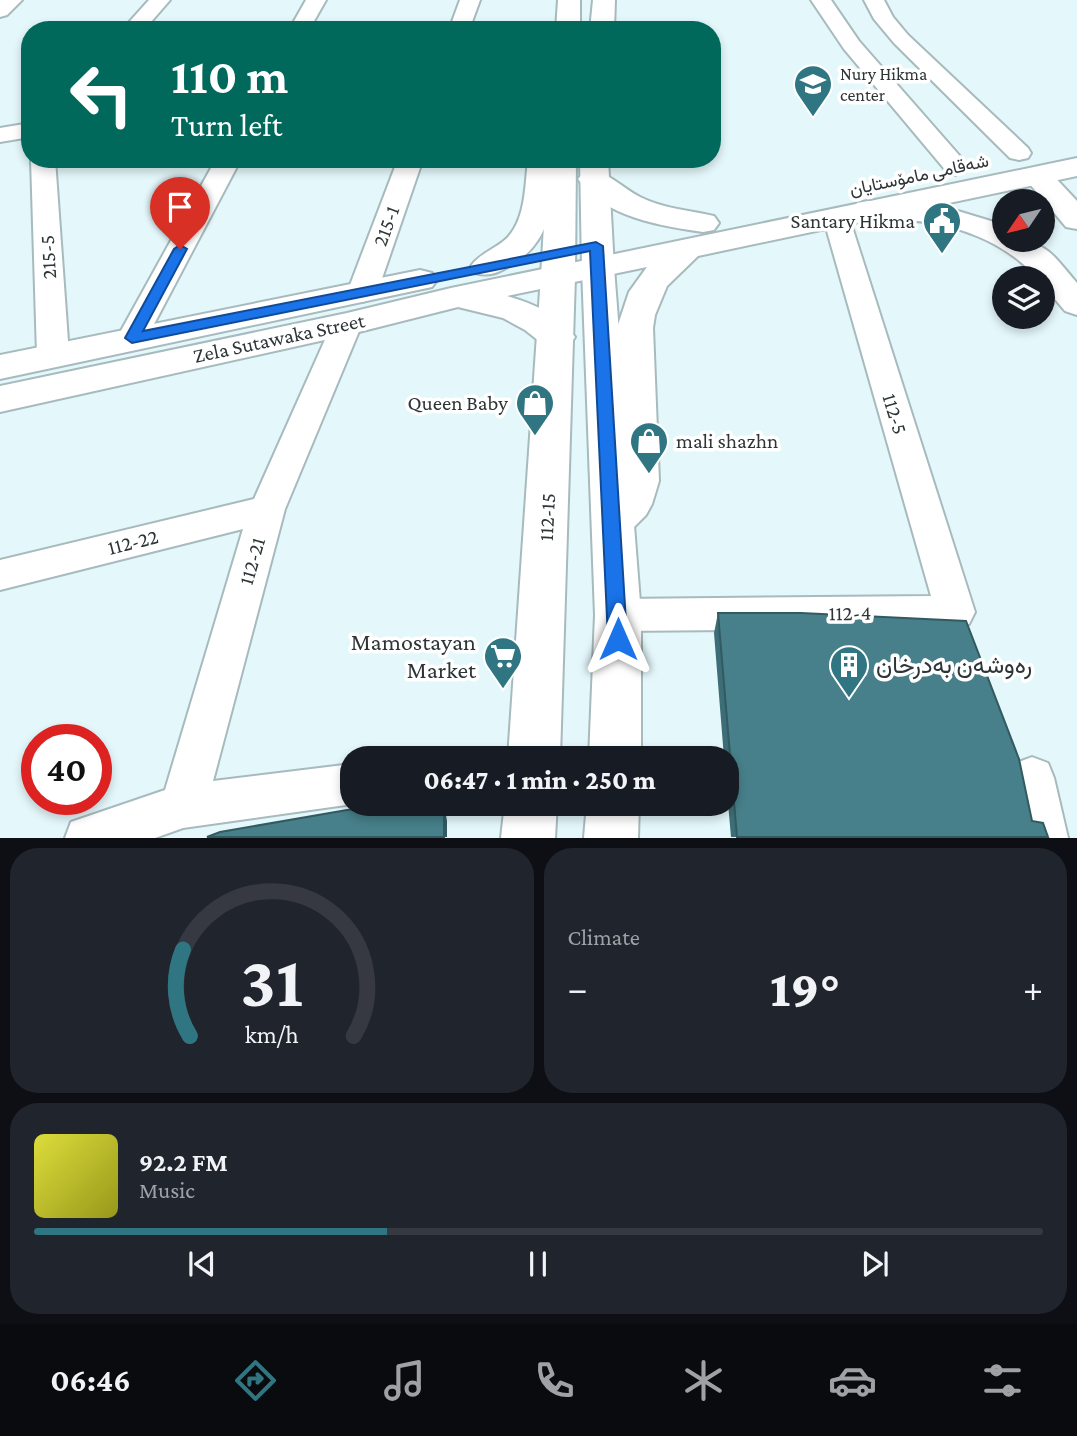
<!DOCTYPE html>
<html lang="en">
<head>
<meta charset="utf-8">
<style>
  body { margin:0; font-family:"Crimson Pro",Vazirmatn,serif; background:#20242c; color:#f1f3f6; height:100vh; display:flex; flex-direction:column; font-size:26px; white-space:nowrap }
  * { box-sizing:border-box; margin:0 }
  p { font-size:23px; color:#9ea1a6 }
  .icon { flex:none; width:38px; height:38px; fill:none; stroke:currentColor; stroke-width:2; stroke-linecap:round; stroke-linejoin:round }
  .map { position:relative; height:838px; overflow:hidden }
  .side { display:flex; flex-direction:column; gap:10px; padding:10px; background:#0d0f14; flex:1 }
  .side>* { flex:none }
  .guide { position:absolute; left:21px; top:21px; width:700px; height:147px; border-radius:28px; box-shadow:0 4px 10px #0003; background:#00695c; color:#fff; overflow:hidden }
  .needle { width:46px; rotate:235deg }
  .controls { position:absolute; left:992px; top:189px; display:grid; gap:14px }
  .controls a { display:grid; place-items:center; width:63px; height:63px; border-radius:50%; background:#171b24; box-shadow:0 4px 10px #0003; font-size:35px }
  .speed { position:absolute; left:21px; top:724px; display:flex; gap:14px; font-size:35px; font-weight:700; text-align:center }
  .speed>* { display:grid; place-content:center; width:91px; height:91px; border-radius:50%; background:#171b24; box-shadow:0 4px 10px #0003; line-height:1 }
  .speed .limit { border:10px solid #d22; background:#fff; color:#111 }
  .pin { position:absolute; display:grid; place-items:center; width:60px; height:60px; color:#fff; margin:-72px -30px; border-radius:50% 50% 50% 0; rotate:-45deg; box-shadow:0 0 7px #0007 }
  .pin .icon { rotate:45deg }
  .me { position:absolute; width:77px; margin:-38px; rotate:0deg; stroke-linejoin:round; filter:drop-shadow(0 0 5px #0008) }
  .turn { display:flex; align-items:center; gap:24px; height:147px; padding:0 35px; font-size:32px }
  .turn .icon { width:91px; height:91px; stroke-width:2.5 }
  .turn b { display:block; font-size:49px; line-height:60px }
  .big { font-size:52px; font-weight:800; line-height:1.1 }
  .side .widget { flex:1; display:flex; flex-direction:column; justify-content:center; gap:10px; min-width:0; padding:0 24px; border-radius:28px; background:#20242c }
  .side .dial { align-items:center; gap:0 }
  .dial svg { height:182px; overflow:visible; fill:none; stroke:#363941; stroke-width:7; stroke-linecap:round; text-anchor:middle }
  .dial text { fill:#f1f3f6; stroke:none }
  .song { display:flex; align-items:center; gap:21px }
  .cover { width:84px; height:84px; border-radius:10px; background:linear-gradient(135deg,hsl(60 70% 55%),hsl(60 70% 35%)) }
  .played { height:7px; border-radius:4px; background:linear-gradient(90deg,#2f7682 35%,#363941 35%) }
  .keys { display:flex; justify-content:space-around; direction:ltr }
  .heat { display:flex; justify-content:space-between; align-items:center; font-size:38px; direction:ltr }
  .side .tiles { flex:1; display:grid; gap:10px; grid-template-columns:1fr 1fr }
  .widget:last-child { grid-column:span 2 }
  .trip { position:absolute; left:340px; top:746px; width:399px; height:70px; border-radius:28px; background:#171b24; box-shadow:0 4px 10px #0003; font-weight:800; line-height:70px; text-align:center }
  .tab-bar { display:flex; height:112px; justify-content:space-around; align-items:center; background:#090b0e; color:#9ea1a6 }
  .tab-bar .icon { width:49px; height:49px }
  .tab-bar .active { color:#2f7682 }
  .tab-bar b { font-size:32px; color:#f1f3f6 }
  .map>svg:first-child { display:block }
</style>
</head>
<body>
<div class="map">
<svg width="1077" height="838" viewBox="0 0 1077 838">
  <rect width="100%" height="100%" fill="#e4f7fb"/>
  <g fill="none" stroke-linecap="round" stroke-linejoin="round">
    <defs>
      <g id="minor">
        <path d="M 0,0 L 22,0 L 7,15 L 0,17 Z"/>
        <path d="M 149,0 L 170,0 L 144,30 L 122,30 Z"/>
        <path d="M 306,0 L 326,0 L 309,30 L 289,30 Z"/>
        <path d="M 460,0 L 480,0 L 469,30 L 449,30 Z"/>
        <path d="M 811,0 L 831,0 L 859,41 L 965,162 L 969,167 L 965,172 L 956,175 L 947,172 L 844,49 Z"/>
        <path d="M 864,0 L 884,0 L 893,17 L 908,35 L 1028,148 L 1031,153 L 1028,158 L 1019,160 L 1010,158 L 894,43 L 874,19 Z"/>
        <path d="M 30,123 L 30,137 L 0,142 L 0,128 Z"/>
        <path d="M 31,159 L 55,159 L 69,355 L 64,362 L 53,365 L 42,362 L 37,355 Z"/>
        <path d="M 216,159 L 241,159 L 143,345 L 132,348 L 121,345 L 117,338 Z"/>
        <path d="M 398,159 L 423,159 L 377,293 L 372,299 L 362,302 L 352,299 L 347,293 Z"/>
        <path d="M 836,209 L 845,211 L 849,217 L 975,612 L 969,624 L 955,628 L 618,631 L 604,627 L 598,615 L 604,603 L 618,599 L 931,596 L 823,217 L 827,211 Z"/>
        <path d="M 347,314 L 358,317 L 362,324 L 285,509 L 213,781 L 352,764 L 352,803 L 360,803 L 183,828 L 155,838 L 65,838 L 71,822 L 165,790 L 243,529 L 0,590 L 0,560 L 254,499 L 332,324 L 336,317 Z"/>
        <path d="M 1032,757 L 1048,763 L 1054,778 L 1068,838 L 1022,838 L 1010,778 L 1016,763 Z"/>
      </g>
      <g id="tertiary">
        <path d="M 598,258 L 610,261 L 614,268 L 641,615 L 641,758 L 589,758 L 595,615 L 582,268 L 586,261 Z"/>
        <path d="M 558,266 L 570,269 L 575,276 L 560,758 L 508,758 L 541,276 L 546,269 Z"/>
        <path d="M 505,803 L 557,803 L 555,838 L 501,838 Z"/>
        <path d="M 587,803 L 639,803 L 638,838 L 584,838 Z"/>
      </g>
      <g id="secondary">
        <path d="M 558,0 L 580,0 L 580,30 L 556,30 Z"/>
        <path d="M 593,0 L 615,0 L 614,30 L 590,30 Z"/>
        <path d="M 548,159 L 576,159 L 575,276 L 570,283 L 558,286 L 546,283 L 541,276 Z"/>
        <path d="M 580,159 L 608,159 L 614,268 L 610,275 L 598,278 L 586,275 L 582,268 Z"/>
        <path d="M 1038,167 L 1048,170 L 1077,201 L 1077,229 L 1066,227 L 1023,176 L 1028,170 Z"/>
        <path d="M 868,201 L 938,205 L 1004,225 L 1004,240 C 1047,240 1051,253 1077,283 L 1077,315 L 1065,311 L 1043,285 L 1043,278 L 1037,278 C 1005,241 954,223 906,220 C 890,218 873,220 857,217 L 853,210 L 857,203 Z"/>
      </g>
      <g id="primary">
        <path d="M 1077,158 L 1077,176 L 698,256 L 667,286 L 655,315 L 653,328 L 659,481 L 652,504 L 646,515 L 628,533 L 613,538 L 598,533 L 592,522 C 600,507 612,498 619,481 L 617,328 L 629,292 L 647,267 L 507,296 C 532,303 560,315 575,337 L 570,345 L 557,348 L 544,345 L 525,330 L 503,318 L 458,307 L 347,335 L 0,412 L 0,386 L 347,313 L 451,288 Z"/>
        <path d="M 528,159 L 556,159 C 553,201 552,242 511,265 C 498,273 490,277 475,273 L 471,266 C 479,254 495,249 506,239 C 526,220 525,185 528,159 Z"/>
        <path d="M 593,170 C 610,174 624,189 640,197 C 664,209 689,210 714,216 L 719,223 L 714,230 L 703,232 C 661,226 604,217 578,179 L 583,173 Z"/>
        <path d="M 420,270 L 432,273 L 437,280 L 432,287 L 0,379 L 0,355 Z"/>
      </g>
    </defs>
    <use href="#minor" stroke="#a7babd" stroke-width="4"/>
    <use href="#tertiary" stroke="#a7babd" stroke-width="4"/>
    <use href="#secondary" stroke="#a7babd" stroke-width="4"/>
    <use href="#primary" stroke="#a7babd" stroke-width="4"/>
    <use href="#minor" fill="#fff" fill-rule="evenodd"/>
    <use href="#tertiary" fill="#fff" fill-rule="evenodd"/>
    <use href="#secondary" fill="#fff" fill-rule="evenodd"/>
    <use href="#primary" fill="#fff" fill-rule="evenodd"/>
  </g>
  <path fill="#3d6e77" d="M 718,613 L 1032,821 L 1048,837 L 731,837 L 726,781 L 726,758 L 724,758 L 714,633 Z"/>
  <path fill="#325a61" d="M 444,803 L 447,821 L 447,837 L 444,837 Z"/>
  <g fill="#47808a" stroke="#325a61" stroke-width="2">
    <path d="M 718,613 L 801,613 L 966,621 L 1019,759 L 1032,821 L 1043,823 L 1048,837 L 737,837 Z"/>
    <path d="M 406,803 L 444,803 L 444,837 L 207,837 L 220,832 L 347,810 Z"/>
  </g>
  <path fill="#1a73e8" stroke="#114b97" stroke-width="2" d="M 596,242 L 603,246 L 627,639 L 624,645 L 618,647 L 611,645 L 608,639 L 590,251 L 132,343 L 125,338 L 174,249 L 180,245 L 187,249 L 143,331 Z"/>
  <defs>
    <symbol id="school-pin" viewBox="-11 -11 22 30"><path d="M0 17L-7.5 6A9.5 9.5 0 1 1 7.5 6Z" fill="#2f7682" stroke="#fff"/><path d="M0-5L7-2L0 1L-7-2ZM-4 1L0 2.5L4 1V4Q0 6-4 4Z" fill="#fff"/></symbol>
    <symbol id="civic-pin" viewBox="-11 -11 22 30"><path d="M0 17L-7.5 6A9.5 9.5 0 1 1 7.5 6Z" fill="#2f7682" stroke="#fff"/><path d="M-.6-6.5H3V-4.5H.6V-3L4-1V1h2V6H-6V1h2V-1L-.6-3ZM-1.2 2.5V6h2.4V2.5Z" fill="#fff"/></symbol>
    <symbol id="shop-pin" viewBox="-11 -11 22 30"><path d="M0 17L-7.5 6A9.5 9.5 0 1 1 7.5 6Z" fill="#2f7682" stroke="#fff"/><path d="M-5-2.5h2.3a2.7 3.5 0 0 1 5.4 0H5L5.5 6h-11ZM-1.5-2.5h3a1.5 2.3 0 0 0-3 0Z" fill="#fff"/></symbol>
    <symbol id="supermarket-pin" viewBox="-11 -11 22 30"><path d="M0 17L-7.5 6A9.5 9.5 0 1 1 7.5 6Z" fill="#2f7682" stroke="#fff"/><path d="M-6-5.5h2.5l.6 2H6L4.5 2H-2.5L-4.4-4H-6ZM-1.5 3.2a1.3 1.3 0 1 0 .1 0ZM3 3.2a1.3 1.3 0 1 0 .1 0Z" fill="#fff"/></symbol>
    <symbol id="building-pin" viewBox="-11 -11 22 30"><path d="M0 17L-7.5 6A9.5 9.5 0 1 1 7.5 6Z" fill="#2f7682" stroke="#fff"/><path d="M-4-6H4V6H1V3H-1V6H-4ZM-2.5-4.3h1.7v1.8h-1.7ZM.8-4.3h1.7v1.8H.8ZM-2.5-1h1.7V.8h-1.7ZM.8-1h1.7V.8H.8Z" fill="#fff"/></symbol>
  </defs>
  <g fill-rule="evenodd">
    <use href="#school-pin" x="791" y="62" width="44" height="60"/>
    <use href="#civic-pin" x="920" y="199" width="44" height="60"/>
    <use href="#shop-pin" x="513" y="381" width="44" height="60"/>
    <use href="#shop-pin" x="627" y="419" width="44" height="60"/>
    <use href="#supermarket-pin" x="481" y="634" width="44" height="60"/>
    <use href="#building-pin" x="827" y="643" width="44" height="60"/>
  </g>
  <g text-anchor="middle" stroke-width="7" stroke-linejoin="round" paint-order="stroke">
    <g font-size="18" fill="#2d3536" stroke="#fff" text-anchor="start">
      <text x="840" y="80">Nury Hikma<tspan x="840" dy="21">center</tspan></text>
    </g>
    <g font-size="18" fill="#2d3536" stroke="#fff">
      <text transform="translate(919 175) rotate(-12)" y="6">شەقامی مامۆستایان</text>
    </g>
    <g font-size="21" fill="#2d3536" stroke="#fff" text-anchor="end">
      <text x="915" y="228">Santary Hikma</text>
      <text x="508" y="410">Queen Baby</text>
      <text x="676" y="448" text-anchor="start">mali shazhn</text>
    </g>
    <g font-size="21" fill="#2d3536" stroke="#fff">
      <text transform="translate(386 226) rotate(-70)" y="7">215-1</text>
      <text transform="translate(48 257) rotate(-93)" y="7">215-5</text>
      <text transform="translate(279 338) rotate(-12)" y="7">Zela Sutawaka Street</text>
      <text transform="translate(895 414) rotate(73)" y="7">112-5</text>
      <text transform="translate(547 517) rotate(-87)" y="7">112-15</text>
      <text transform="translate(133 542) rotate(-14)" y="7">112-22</text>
      <text transform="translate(252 561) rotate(-74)" y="7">112-21</text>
      <text transform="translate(850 613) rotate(-1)" y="7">112-4</text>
    </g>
    <g font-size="24" fill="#2d3536" stroke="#fff" text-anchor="end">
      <text x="476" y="650">Mamostayan<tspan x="476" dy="28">Market</tspan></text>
      <text x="876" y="673" text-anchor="start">رەوشەن بەدرخان</text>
    </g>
  </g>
</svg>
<div class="controls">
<a><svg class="needle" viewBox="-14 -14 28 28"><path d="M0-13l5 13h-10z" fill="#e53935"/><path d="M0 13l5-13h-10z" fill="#9ea1a6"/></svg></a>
<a><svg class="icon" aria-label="layers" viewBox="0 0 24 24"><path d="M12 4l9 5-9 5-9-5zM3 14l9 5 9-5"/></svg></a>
</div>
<div class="speed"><div class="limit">40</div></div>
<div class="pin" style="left:180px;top:249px;background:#d93025"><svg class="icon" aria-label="arrive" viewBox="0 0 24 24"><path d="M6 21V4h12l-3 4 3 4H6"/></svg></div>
<svg class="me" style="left:618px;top:639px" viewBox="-20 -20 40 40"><path d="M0-17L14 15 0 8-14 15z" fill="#1a73e8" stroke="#fff" stroke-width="4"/></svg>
<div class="trip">06:47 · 1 min · 250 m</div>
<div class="guide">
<div class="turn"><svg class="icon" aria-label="left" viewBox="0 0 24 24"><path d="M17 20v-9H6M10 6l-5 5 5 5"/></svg><div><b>110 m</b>Turn left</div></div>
</div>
</div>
<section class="side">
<div class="tiles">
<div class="widget dial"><svg viewBox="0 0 100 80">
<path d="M14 69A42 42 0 1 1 86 69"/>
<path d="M14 69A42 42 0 0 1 11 31" stroke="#2f7682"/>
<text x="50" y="56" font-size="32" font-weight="700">31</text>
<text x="50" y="72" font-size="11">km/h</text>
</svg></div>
<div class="widget"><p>Climate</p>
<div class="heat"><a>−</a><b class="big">19°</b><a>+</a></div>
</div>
<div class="widget">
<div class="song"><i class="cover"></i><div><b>92.2 FM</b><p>Music</p></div></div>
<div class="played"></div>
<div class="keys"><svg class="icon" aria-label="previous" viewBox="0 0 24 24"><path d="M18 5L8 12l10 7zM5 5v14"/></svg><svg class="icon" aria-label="pause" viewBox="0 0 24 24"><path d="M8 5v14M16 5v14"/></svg><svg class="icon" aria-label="next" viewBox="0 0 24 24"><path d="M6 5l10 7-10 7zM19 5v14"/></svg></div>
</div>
</div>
</section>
<nav class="tab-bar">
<b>06:46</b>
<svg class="icon active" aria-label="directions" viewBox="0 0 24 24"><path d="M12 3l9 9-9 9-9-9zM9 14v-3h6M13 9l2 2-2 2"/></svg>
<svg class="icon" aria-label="music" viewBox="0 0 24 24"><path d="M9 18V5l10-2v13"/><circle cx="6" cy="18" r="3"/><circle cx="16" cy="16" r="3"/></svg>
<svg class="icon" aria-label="phone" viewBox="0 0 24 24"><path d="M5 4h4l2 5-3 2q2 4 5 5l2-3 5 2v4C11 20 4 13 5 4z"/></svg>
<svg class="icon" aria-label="climate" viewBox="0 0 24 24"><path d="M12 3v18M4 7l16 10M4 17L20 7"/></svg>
<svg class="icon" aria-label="car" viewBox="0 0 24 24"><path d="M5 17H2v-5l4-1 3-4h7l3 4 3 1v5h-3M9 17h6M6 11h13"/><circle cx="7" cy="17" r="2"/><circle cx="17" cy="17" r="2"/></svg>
<svg class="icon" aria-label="filters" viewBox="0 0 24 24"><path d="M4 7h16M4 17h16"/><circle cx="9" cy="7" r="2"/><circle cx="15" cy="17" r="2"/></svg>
</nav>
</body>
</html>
